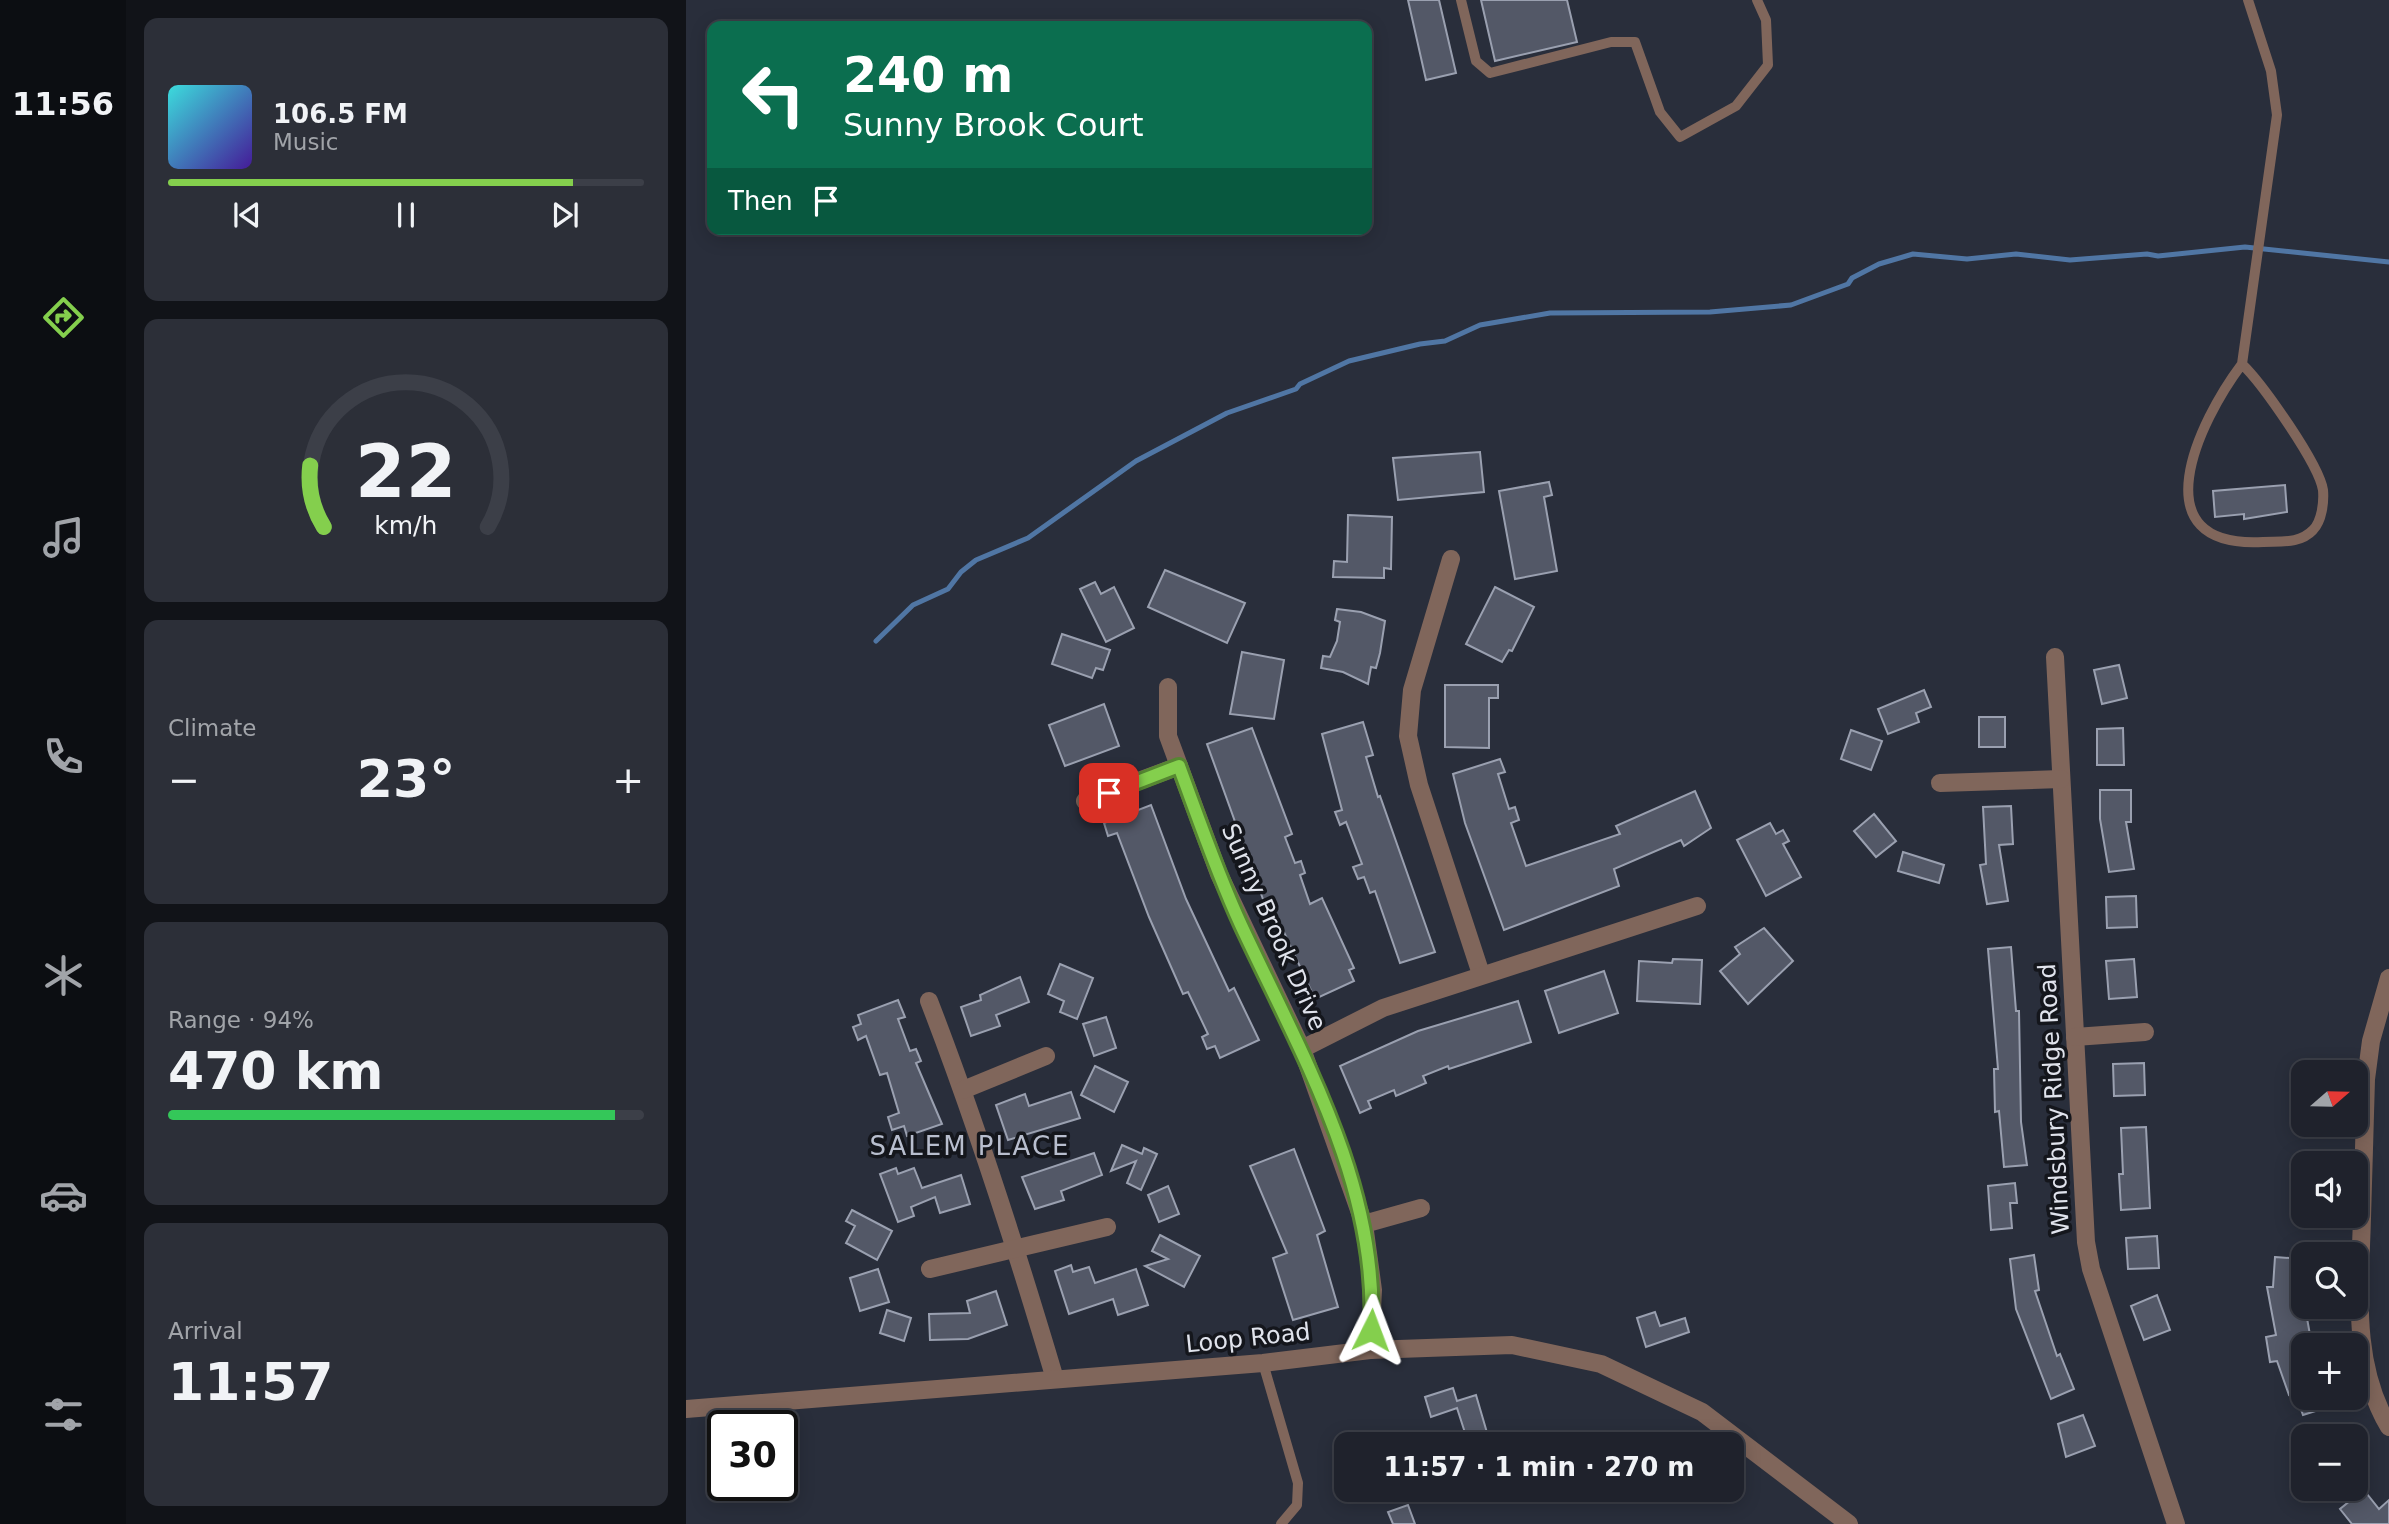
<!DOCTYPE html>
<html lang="en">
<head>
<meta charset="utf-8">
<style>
  body { margin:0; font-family:"DejaVu Sans",sans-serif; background:#2c2f38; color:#f1f3f6; height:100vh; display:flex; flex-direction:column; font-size:26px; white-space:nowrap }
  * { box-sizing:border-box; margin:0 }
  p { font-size:23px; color:#a1a4a9 }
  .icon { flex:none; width:38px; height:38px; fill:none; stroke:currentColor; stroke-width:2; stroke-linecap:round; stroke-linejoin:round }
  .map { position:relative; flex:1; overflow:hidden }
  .panel { display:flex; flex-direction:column; gap:18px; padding:18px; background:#111318; width:560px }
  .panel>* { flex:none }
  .banner { position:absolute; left:21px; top:21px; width:665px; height:214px; border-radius:14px; box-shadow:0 4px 18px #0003,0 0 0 2px #3c3f48; background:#0b6e4f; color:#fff; overflow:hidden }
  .needle { width:46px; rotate:70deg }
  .tools { position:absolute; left:1605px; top:1060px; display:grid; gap:14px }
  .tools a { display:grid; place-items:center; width:77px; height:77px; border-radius:14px; background:#1f222c; box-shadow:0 4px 18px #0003,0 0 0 2px #3c3f48; font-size:35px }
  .speed { position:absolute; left:21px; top:1410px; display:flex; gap:14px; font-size:35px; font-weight:700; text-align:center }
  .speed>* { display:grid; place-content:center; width:91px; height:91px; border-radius:50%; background:#1f222c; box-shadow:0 4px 18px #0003,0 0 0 2px #3c3f48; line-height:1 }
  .speed .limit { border:4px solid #111; border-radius:10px; background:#fff; color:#111 }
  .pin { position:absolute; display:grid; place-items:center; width:60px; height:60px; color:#fff; margin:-30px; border-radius:14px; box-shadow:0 4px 10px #0006 }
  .me { position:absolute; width:77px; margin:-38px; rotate:3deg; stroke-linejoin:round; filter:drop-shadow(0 0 5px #0008) }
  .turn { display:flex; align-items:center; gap:24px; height:147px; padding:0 21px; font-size:32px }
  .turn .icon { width:91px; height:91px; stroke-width:2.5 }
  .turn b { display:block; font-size:49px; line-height:60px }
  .then { display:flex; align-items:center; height:66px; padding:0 21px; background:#0003; gap:14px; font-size:26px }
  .big { font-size:52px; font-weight:600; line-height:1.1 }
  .panel .tile { flex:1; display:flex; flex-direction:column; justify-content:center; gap:10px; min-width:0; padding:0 24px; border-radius:14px; background:#2c2f38 }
  .panel .dial { align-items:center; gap:0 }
  .dial svg { height:182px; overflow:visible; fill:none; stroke:#3c3f48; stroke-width:7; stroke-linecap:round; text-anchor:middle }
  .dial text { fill:#f1f3f6; stroke:none }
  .song { display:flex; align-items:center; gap:21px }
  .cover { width:84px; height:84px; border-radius:10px; background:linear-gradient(135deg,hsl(180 70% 55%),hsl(260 70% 35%)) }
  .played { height:7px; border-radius:4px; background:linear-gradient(90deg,#84cf4d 85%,#3c3f48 85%) }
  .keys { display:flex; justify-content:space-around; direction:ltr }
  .heat { display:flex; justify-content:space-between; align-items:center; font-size:38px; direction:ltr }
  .charge { height:10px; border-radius:5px; background:linear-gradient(90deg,#34c759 94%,#3c3f48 0) }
  .trip { position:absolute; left:648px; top:1432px; width:410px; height:70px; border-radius:14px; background:#1f222c; box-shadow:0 4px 18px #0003,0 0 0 2px #3c3f48; font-weight:600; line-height:70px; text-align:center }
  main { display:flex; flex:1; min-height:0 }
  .tab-bar { display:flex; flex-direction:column; width:126px; justify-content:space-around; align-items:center; background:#0c0e12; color:#a1a4a9 }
  .tab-bar .icon { width:49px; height:49px }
  .tab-bar .selected { color:#84cf4d }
  .tab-bar b { font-size:32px; color:#f1f3f6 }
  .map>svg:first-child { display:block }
</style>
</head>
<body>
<main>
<nav class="tab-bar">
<b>11:56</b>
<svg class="icon selected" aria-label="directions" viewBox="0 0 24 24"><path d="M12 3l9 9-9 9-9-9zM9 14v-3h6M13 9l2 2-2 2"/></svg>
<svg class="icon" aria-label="music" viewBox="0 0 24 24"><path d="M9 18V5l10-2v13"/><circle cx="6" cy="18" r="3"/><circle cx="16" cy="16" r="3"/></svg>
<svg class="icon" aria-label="phone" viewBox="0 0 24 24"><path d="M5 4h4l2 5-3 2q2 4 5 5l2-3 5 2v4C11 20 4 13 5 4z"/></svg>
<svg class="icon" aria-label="climate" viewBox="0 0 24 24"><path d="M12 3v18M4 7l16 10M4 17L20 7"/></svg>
<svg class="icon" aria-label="car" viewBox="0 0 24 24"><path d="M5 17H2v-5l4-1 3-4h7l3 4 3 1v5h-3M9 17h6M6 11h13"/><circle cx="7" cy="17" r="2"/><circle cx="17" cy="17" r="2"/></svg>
<svg class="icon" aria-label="filters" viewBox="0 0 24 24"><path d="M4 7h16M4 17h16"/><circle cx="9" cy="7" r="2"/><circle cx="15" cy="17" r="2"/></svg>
</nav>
<section class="panel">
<div class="tile">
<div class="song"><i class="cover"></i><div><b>106.5 FM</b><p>Music</p></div></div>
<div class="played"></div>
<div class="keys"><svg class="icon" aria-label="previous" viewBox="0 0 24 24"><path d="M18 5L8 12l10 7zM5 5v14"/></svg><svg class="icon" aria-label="pause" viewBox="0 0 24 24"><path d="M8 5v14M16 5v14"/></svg><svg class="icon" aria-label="next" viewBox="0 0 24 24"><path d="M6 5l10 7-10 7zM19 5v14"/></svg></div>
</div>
<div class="tile dial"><svg viewBox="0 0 100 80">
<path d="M14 69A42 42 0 1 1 86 69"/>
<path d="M14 69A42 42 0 0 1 8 42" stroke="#84cf4d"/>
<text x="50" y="56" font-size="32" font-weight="700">22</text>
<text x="50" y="72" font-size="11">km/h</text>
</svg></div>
<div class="tile"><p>Climate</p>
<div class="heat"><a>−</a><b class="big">23°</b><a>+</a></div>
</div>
<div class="tile"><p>Range · 94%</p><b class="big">470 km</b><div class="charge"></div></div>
<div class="tile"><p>Arrival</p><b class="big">11:57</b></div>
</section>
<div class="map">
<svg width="1703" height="1524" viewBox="0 0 1703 1524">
  <rect width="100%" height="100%" fill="#292e3b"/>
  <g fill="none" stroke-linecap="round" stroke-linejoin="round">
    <path stroke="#5076a4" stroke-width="5" d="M 190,641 L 227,605 L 262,589 L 275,572 L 290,560 L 342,538 L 450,461 L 541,413 L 610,389 L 614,384 L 663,361 L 734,344 L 759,341 L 794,325 L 864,313 L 1024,312 L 1105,305 L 1162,284 L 1166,278 L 1193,264 L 1227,254 L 1281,259 L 1330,254 L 1384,260 L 1461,254 L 1472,256 L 1559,247 L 1703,262"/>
  </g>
  <g fill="#535867" stroke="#9aa0b0" stroke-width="2">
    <path d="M 722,0 L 753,0 L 770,73 L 740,80 Z"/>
    <path d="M 795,0 L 881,0 L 891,42 L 809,61 Z"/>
    <path d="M 794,452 L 798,492 L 712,500 L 707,458 Z"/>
    <path d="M 863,482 L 866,495 L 858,497 L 871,571 L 829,579 L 813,491 Z"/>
    <path d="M 1599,485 L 1601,512 L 1558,519 L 1558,514 L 1529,517 L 1527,491 Z"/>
    <path d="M 662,515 L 706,517 L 705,569 L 698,568 L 698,578 L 647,577 L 648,561 L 661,562 Z"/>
    <path d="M 479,570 L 559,603 L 541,643 L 462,607 Z"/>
    <path d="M 409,582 L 415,594 L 428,587 L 448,628 L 420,642 L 394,589 Z"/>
    <path d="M 809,587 L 848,607 L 826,651 L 823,650 L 816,662 L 780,644 Z"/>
    <path d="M 651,609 L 675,612 L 699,621 L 694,653 L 690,668 L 685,667 L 682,684 L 657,672 L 635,668 L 637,656 L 644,657 L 651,641 L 654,622 L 649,620 Z"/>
    <path d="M 376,634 L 424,650 L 417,670 L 410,668 L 406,678 L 366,664 Z"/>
    <path d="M 556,652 L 598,660 L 588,719 L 544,714 Z"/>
    <path d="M 1433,665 L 1441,698 L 1416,704 L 1408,670 Z"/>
    <path d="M 759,685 L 812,685 L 812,698 L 803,698 L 803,748 L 759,747 Z"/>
    <path d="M 1238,690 L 1245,707 L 1230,713 L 1233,722 L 1202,734 L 1192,709 Z"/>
    <path d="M 418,704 L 433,746 L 379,766 L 363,725 Z"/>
    <rect x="1293" y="717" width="26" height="30"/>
    <path d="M 677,722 L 687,755 L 680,757 L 692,797 L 694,796 L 749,952 L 714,963 L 689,891 L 684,893 L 678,877 L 672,879 L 667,867 L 676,864 L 660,822 L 654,825 L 649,812 L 656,810 L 636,734 Z"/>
    <path d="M 566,728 L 606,834 L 599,837 L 609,863 L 615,861 L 619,873 L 614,875 L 624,904 L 636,898 L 668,968 L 663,970 L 668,981 L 629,999 L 583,900 L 578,902 L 521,744 Z"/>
    <path d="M 1437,728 L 1438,765 L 1411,765 L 1411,729 Z"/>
    <path d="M 1165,730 L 1196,741 L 1185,770 L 1155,759 Z"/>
    <path d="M 814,759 L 819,772 L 812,774 L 823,809 L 829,807 L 833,820 L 825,823 L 840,866 L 934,834 L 930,826 L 1009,791 L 1025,828 L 998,846 L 995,840 L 928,869 L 933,886 L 818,930 L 779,823 L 767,774 Z"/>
    <path d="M 1414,790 L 1445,790 L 1445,822 L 1440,822 L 1448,869 L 1423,872 L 1414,819 Z"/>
    <path d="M 465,805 L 500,899 L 543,991 L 548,988 L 573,1040 L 534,1058 L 529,1046 L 521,1049 L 516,1037 L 522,1034 L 502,992 L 497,994 L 463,917 L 431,833 L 422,836 L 418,823 Z"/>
    <path d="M 1325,806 L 1327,844 L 1313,845 L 1322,901 L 1301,904 L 1294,865 L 1300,864 L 1297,807 Z"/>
    <path d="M 1188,814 L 1210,841 L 1190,857 L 1168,831 Z"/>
    <path d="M 1084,823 L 1090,834 L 1097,830 L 1103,841 L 1097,844 L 1115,877 L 1080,896 L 1051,840 Z"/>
    <path d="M 1217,852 L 1258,865 L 1253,883 L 1212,871 Z"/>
    <path d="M 1450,896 L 1451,927 L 1421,928 L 1420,897 Z"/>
    <path d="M 1078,928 L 1107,961 L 1062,1004 L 1034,971 L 1054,954 L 1049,947 Z"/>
    <path d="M 1325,947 L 1330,1011 L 1333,1011 L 1335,1122 L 1341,1165 L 1318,1167 L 1313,1111 L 1309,1112 L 1308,1069 L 1312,1069 L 1302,949 Z"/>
    <path d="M 987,959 L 1016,960 L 1014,1004 L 951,1001 L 953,961 L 986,963 Z"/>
    <path d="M 1448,959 L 1451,997 L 1423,999 L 1420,961 Z"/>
    <path d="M 374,964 L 407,978 L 391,1019 L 374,1012 L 378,1001 L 362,994 Z"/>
    <path d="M 918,971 L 932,1013 L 873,1033 L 859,991 Z"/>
    <path d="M 334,977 L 343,1002 L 310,1015 L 314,1026 L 285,1036 L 275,1007 L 295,1000 L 294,995 Z"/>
    <path d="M 212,1000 L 219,1017 L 212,1019 L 224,1051 L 230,1049 L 235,1061 L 230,1063 L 256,1124 L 221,1136 L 218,1126 L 206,1130 L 202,1117 L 213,1113 L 201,1073 L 194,1075 L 180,1036 L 172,1040 L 167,1027 L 175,1024 L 172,1015 Z"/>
    <path d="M 832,1001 L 845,1042 L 763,1069 L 762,1066 L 737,1076 L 740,1083 L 710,1096 L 708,1090 L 682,1101 L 685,1108 L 674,1113 L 654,1066 L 732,1031 Z"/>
    <path d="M 420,1017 L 430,1048 L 408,1056 L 397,1024 Z"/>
    <path d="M 1458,1063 L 1459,1095 L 1428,1096 L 1427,1064 Z"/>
    <path d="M 409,1066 L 442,1082 L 428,1112 L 395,1095 Z"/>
    <path d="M 385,1092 L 394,1118 L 322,1140 L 310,1105 L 339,1094 L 343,1106 Z"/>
    <path d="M 1460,1127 L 1464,1208 L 1435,1210 L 1433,1174 L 1437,1174 L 1435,1128 Z"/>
    <path d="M 436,1145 L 456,1154 L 458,1148 L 471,1154 L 455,1190 L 441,1183 L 450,1161 L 425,1171 Z"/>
    <path d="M 608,1149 L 639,1231 L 631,1235 L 652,1307 L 607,1320 L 587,1258 L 601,1253 L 564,1166 Z"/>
    <path d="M 408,1153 L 416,1175 L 375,1191 L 378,1200 L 349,1209 L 336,1177 Z"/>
    <path d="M 210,1168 L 212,1174 L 228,1168 L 236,1188 L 275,1175 L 284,1204 L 254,1213 L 249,1197 L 225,1207 L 228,1216 L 212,1222 L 194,1174 Z"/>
    <path d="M 1329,1183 L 1331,1203 L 1324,1203 L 1326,1228 L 1305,1230 L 1302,1186 Z"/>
    <path d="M 482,1186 L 493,1214 L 473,1222 L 462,1195 Z"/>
    <path d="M 166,1210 L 206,1231 L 191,1260 L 160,1243 L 169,1226 L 160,1221 Z"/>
    <path d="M 474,1235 L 514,1256 L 498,1287 L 459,1266 L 482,1259 L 466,1251 Z"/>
    <path d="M 1471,1236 L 1473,1268 L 1442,1269 L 1440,1238 Z"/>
    <path d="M 1348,1255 L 1353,1290 L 1349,1291 L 1371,1356 L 1374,1354 L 1388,1389 L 1365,1399 L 1330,1309 L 1324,1259 Z"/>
    <path d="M 1589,1257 L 1617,1259 L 1615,1305 L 1619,1307 L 1626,1346 L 1617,1346 L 1617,1391 L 1603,1395 L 1591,1361 L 1584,1362 L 1580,1337 L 1590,1335 L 1581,1287 L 1587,1287 Z"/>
    <path d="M 385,1265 L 387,1272 L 403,1267 L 409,1283 L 450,1269 L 462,1305 L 432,1315 L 427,1299 L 383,1314 L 369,1271 Z"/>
    <path d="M 192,1269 L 203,1302 L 174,1311 L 164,1278 Z"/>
    <path d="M 310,1291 L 321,1325 L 282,1339 L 244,1340 L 243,1314 L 284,1313 L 281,1301 Z"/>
    <path d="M 1471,1295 L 1484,1330 L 1458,1340 L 1445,1306 Z"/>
    <path d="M 201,1310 L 225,1318 L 218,1341 L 194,1333 Z"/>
    <path d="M 969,1312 L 974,1326 L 999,1318 L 1003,1332 L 960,1347 L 951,1318 Z"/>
    <path d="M 767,1388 L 771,1401 L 790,1395 L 802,1436 L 782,1442 L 771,1408 L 745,1417 L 739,1397 Z"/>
    <path d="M 1611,1398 L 1660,1398 L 1661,1401 L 1617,1415 Z"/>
    <path d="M 1397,1415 L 1409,1446 L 1380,1457 L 1372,1424 Z"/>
    <path d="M 1670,1480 L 1693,1509 L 1703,1500 L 1703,1524 L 1666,1524 L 1654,1509 L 1670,1496 Z"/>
    <path d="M 722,1505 L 729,1524 L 707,1524 L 702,1512 Z"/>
  </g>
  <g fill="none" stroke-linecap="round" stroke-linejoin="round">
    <g stroke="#80665b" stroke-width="10">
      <path d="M 775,0 L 790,61 L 804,73 L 925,42 L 949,42 L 974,112 L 994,137 L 1050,106 L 1082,65 L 1080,20 L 1071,0"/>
      <path d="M 1556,364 C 1576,383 1633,464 1637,490 C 1638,502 1636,521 1627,530 C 1614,544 1594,541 1577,542 C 1451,549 1513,421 1556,364 L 1591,115 L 1585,71 L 1562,0"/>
      <path d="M 577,1363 L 612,1483 L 611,1505 L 595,1524"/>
    </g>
    <g stroke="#80665b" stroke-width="18">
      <path d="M 765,559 L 726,690 L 722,736 L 733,785 L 795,974"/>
      <path d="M 1369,657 L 1400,1242 L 1405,1269 L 1490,1524"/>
      <path d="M 482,687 L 482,736 L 533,874 L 616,1049 L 678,1224 L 687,1290 L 684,1350"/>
      <path d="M 1254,783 L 1375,779"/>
      <path d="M 399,801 L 493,766"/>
      <path d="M 1703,978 L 1685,1041 L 1680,1079 C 1679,1126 1677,1172 1676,1218 C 1674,1289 1665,1363 1703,1427"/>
      <path d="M 243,1001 C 291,1125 331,1251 369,1379"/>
      <path d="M 1389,1037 L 1459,1032"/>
      <path d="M 616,1049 L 697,1008 L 1011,906"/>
      <path d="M 277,1090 L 360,1056"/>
      <path d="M 678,1224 L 735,1208"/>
      <path d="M 244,1269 L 421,1227"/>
      <path d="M 0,1409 L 577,1363 L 684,1350 L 826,1345 L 915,1364 L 1016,1412 L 1163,1524"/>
    </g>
  </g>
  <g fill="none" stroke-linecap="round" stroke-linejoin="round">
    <defs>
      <path id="route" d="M 423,793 L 493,766 C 513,820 531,873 555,925 C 614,1052 693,1185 685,1330"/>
    </defs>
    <use href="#route" stroke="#568732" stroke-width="18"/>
    <use href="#route" stroke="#84cf4d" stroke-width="12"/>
  </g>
  <g text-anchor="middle" stroke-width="7" stroke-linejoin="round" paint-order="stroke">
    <g font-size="24" fill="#e0e3ec" stroke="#14161c">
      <text transform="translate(588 927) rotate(66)" y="8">Sunny Brook Drive</text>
      <text transform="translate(1368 1099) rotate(-93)" y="8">Windsbury Ridge Road</text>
      <text transform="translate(562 1338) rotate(-6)" y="8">Loop Road</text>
    </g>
    <g font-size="26" letter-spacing="2" fill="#b8bece" stroke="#14161c">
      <text x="284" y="1155">SALEM PLACE</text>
    </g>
  </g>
</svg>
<div class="tools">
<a><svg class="needle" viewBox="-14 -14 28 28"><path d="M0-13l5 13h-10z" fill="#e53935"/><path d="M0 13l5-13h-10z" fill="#a1a4a9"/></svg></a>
<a><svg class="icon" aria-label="sound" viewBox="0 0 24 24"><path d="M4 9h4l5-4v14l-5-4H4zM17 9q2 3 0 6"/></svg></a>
<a><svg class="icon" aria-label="search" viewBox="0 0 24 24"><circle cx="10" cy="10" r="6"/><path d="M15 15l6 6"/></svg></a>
<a>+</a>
<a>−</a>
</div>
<div class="speed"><div class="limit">30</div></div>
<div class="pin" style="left:423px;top:793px;background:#d93025"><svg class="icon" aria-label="arrive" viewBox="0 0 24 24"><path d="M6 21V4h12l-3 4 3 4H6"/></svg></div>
<svg class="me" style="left:685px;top:1330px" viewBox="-20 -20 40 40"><path d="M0-17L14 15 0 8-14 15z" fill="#84cf4d" stroke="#fff" stroke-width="4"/></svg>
<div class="trip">11:57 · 1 min · 270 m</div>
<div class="banner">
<div class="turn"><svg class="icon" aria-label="left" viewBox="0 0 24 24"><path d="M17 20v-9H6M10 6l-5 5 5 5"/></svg><div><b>240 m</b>Sunny Brook Court</div></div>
<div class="then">Then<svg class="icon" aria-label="arrive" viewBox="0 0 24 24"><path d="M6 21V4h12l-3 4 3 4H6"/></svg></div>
</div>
</div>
</main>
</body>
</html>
